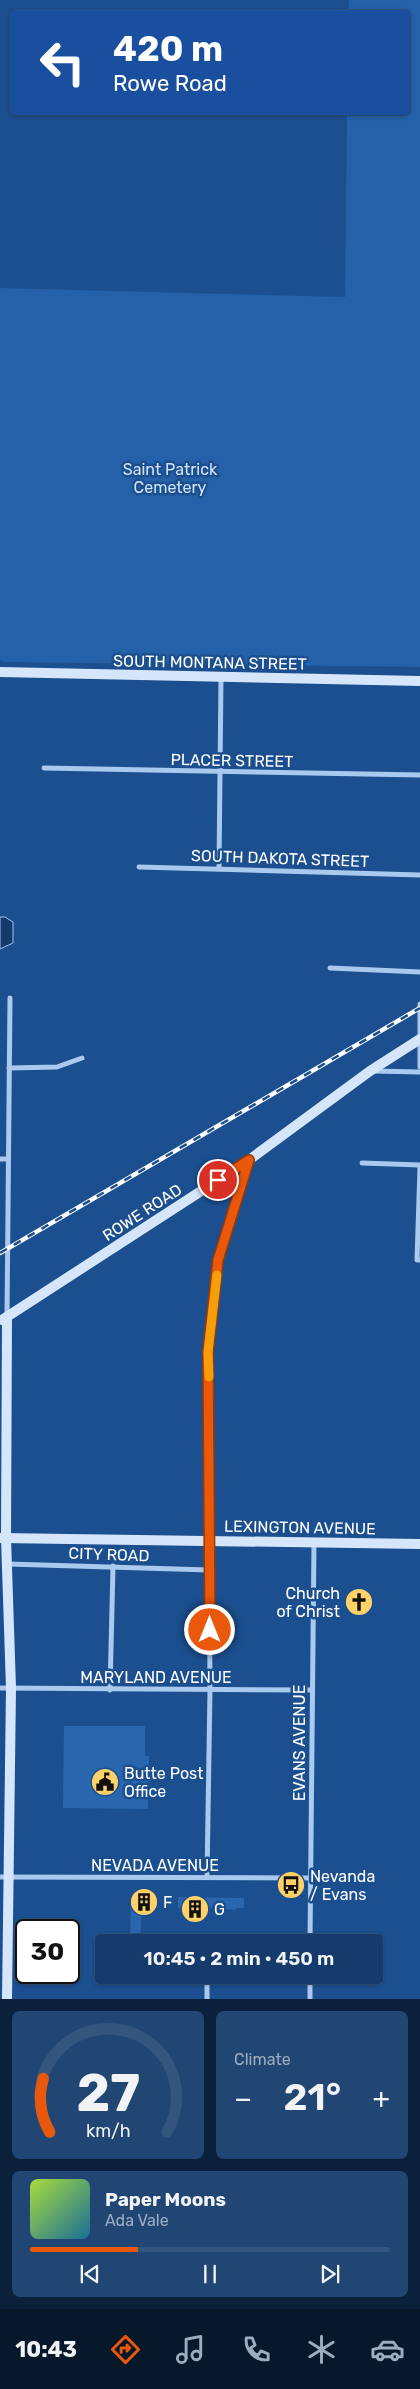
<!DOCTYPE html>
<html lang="en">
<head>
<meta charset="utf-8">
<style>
  body { margin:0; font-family:Rubik,sans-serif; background:#214673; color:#f1f3f6; height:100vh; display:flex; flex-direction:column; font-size:19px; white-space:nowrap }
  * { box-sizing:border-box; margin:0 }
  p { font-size:16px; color:#9dadc1 }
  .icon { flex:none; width:28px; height:28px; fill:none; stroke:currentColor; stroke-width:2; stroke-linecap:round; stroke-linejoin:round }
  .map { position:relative; height:1999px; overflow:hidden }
  .sheet { display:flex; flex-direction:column; gap:12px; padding:12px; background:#0b203b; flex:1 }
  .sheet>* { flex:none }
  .top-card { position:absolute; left:10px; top:10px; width:400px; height:105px; border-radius:5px; box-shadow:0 1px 4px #0004,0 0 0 1px #33557e; background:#1a4fa0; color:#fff; overflow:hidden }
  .speed { position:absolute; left:15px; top:1919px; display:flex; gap:10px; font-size:25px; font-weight:700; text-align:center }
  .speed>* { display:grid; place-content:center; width:65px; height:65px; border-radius:50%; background:#143b6b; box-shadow:0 1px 4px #0004,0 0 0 1px #33557e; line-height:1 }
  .speed .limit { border:2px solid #111; border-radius:8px; background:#fff; color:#111 }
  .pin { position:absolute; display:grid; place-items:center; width:42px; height:42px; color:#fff; margin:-21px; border:2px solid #fff; border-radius:50%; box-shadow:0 1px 5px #0007 }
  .me { position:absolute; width:55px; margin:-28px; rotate:0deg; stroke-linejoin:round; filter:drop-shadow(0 0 4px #0008) }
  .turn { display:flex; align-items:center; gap:18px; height:105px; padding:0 20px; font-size:22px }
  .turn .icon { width:65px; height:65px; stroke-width:2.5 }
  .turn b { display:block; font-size:35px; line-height:42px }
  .big { font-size:38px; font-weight:600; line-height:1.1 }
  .sheet .tile { flex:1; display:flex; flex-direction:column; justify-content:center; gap:8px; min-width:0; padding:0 18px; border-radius:8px; background:#214673 }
  .sheet .dial { align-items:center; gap:0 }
  .dial svg { height:130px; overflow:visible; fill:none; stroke:#33557e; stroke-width:7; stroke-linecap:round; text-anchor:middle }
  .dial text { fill:#f1f3f6; stroke:none }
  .song { display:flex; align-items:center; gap:15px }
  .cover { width:60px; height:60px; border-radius:8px; background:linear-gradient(135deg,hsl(80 70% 55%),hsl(200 70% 35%)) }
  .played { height:5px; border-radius:2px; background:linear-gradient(90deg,#ea580c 30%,#33557e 30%) }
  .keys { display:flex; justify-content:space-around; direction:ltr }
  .heat { display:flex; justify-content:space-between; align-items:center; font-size:28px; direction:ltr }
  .sheet .tiles { flex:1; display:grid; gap:12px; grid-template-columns:1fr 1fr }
  .tile:last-child { grid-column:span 2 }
  .trip { position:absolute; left:95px; top:1934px; width:288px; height:50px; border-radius:5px; background:#143b6b; box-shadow:0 1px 4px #0004,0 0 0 1px #33557e; font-weight:600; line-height:50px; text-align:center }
  .dock { display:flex; height:80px; justify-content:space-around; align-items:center; background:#08182b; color:#9dadc1 }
  .dock .icon { width:35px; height:35px }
  .dock .current { color:#ea580c }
  .dock b { font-size:22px; color:#f1f3f6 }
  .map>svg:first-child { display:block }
</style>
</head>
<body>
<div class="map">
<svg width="420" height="1999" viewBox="0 0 420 1999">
  <rect width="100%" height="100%" fill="#1b4f8f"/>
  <path fill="#2461a8" d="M 349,0 L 420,0 L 420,667 L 4,662 L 0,660 L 0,288 L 345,297 L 347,113 L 408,112 L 408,12 L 349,12 Z"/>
  <path fill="#123a6d" stroke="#9cc4f0" d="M 0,917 L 5,917 L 13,922 L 13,943 L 0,949 Z"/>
  <g fill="#2a66ad">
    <path d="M 64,1726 L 145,1726 L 145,1756 L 149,1756 L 148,1809 L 63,1808 Z"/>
    <path d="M 131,1897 L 158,1897 L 158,1908 L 142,1908 L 140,1942 L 130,1942 Z"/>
    <path d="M 178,1897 L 244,1898 L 244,1908 L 236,1908 L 236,1910 L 205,1908 L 205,1918 L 194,1918 L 194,1910 L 178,1908 Z"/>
  </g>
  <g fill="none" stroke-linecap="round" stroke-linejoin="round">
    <g stroke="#a9c9ee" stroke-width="5">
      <path d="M 44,768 L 420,775"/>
      <path d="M 139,867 L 420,875"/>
      <path d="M 219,868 L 221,678"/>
      <path d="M 330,968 L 420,972"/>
      <path d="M 420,1004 L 420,1067"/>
      <path d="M 9,1068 L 57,1067 L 82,1058"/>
      <path d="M 373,1071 L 420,1072"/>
      <path d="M 0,1159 L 8,1159"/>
      <path d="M 362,1163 L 420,1165"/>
      <path d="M 420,1167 L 417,1260 L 420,1260"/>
      <path d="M 7,1317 L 10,998"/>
      <path d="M 8,1564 L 209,1570"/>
      <path d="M 0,1688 L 312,1690"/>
      <path d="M 110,1690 L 113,1566"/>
      <path d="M 0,1877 L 310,1878"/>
      <path d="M 207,1877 L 210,1690 L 208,1352 L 218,1260 L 248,1163"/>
      <path d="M 310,1942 L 314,1543"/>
      <path d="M 207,1999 L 207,1986"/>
      <path d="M 310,1999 L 310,1975"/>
    </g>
    <g stroke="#d6e6fa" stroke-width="10">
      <path d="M 0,672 L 420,681"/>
      <path d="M 7,1317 L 6,1538 L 11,1688 L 7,1999"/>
      <path d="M 2,1320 L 249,1160 L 370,1071 L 420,1039"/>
      <path d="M 1,1538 L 420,1544"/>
    </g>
    <defs>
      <path id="rail" d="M 0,1253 L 420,1008"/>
    </defs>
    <use href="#rail" stroke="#fff" stroke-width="4.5"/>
    <use href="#rail" stroke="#1b4f8f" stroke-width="2.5" stroke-dasharray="8" stroke-linecap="butt"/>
  </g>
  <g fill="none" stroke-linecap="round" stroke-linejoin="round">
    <defs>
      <path id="route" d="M 210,1630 L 208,1352 L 218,1260 L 249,1160 L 218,1180"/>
    </defs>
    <use href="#route" stroke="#983908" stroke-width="12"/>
    <use href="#route" stroke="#ea580c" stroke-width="9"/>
    <path stroke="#f59e0b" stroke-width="9" d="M 209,1377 L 208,1352 L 217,1275"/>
  </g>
  <defs>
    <symbol id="church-disc" viewBox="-11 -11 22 22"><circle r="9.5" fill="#ffd166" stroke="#1b4f8f"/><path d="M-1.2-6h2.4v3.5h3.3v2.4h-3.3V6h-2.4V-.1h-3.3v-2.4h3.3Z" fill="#111"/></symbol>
    <symbol id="civic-disc" viewBox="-11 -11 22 22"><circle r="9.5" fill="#ffd166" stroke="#1b4f8f"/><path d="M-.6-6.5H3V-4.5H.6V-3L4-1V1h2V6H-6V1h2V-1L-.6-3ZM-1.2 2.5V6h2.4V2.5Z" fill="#111"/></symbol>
    <symbol id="bus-disc" viewBox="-11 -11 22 22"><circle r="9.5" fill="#ffd166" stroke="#1b4f8f"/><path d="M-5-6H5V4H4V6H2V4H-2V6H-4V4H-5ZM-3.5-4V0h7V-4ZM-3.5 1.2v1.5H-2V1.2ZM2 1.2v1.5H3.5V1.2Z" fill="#111"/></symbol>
    <symbol id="building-disc" viewBox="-11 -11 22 22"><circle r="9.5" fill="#ffd166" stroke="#1b4f8f"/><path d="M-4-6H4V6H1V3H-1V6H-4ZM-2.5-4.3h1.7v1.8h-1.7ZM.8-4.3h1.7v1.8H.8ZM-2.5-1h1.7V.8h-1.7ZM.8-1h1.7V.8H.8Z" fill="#111"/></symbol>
  </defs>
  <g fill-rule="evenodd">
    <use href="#church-disc" x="343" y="1586" width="32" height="32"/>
    <use href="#civic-disc" x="89" y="1766" width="32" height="32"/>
    <use href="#bus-disc" x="275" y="1869" width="32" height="32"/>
    <use href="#building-disc" x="128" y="1886" width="32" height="32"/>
    <use href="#building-disc" x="179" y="1893" width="32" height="32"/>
  </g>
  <g text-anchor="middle" stroke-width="5" stroke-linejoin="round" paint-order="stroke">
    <g font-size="16" fill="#cfe3fa" stroke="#1b4f8f">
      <text x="170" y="475">Saint Patrick<tspan x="170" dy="18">Cemetery</tspan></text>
    </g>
    <g font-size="16" fill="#fff" stroke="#1b4f8f">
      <text transform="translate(210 662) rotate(1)" y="6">SOUTH MONTANA STREET</text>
      <text transform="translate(232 760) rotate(1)" y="6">PLACER STREET</text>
      <text transform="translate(280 858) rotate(2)" y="6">SOUTH DAKOTA STREET</text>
      <text transform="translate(142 1212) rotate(-33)" y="6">ROWE ROAD</text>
      <text transform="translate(300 1527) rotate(1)" y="6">LEXINGTON AVENUE</text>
      <text transform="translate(109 1554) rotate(2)" y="6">CITY ROAD</text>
      <text x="156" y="1683">MARYLAND AVENUE</text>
      <text transform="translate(299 1743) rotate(-90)" y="6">EVANS AVENUE</text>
      <text x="155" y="1871">NEVADA AVENUE</text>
    </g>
    <g font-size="16" fill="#fff" stroke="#1b4f8f" text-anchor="start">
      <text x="340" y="1599" text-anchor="end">Church<tspan x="340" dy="18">of Christ</tspan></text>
      <text x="124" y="1779">Butte Post<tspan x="124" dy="18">Office</tspan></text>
      <text x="310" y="1882">Nevanda<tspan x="310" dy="18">/ Evans</tspan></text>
      <text x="163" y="1908">F</text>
      <text x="214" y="1915">G</text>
    </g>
  </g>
</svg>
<div class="speed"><div class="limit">30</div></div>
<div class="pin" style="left:218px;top:1180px;background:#d93025"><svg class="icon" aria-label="arrive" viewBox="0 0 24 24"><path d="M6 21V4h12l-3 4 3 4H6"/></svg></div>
<svg class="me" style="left:210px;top:1630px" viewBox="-20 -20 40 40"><circle r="17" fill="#ea580c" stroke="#fff" stroke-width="3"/><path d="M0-11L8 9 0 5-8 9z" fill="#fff"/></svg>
<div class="trip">10:45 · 2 min · 450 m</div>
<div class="top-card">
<div class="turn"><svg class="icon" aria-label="left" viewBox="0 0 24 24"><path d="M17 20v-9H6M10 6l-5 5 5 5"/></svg><div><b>420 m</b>Rowe Road</div></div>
</div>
</div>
<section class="sheet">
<div class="tiles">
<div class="tile dial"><svg viewBox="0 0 100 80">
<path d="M14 69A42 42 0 1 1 86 69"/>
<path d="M14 69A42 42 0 0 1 10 36" stroke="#ea580c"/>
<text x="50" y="56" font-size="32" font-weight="700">27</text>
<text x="50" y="72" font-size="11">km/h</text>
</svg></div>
<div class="tile"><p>Climate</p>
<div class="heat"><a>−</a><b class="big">21°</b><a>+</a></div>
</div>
<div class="tile">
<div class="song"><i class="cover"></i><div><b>Paper Moons</b><p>Ada Vale</p></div></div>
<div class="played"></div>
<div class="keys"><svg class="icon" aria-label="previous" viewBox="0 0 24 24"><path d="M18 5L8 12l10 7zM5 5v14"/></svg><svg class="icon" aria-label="pause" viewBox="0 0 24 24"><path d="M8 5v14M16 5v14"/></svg><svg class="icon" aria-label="next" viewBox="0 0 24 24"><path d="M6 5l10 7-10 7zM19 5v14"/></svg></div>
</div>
</div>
</section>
<nav class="dock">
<b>10:43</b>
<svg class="icon current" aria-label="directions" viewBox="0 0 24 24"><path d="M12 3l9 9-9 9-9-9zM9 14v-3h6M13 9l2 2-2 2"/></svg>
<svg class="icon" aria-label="music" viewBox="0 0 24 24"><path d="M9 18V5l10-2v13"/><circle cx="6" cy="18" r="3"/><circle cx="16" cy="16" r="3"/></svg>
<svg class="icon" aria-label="phone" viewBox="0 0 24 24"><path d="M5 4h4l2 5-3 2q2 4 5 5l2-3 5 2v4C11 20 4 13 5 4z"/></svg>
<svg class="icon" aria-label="climate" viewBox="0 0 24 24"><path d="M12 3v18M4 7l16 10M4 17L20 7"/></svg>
<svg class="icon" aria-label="car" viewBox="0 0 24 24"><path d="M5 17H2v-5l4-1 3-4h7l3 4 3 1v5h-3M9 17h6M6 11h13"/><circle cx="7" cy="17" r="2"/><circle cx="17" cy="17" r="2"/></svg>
</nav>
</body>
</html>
